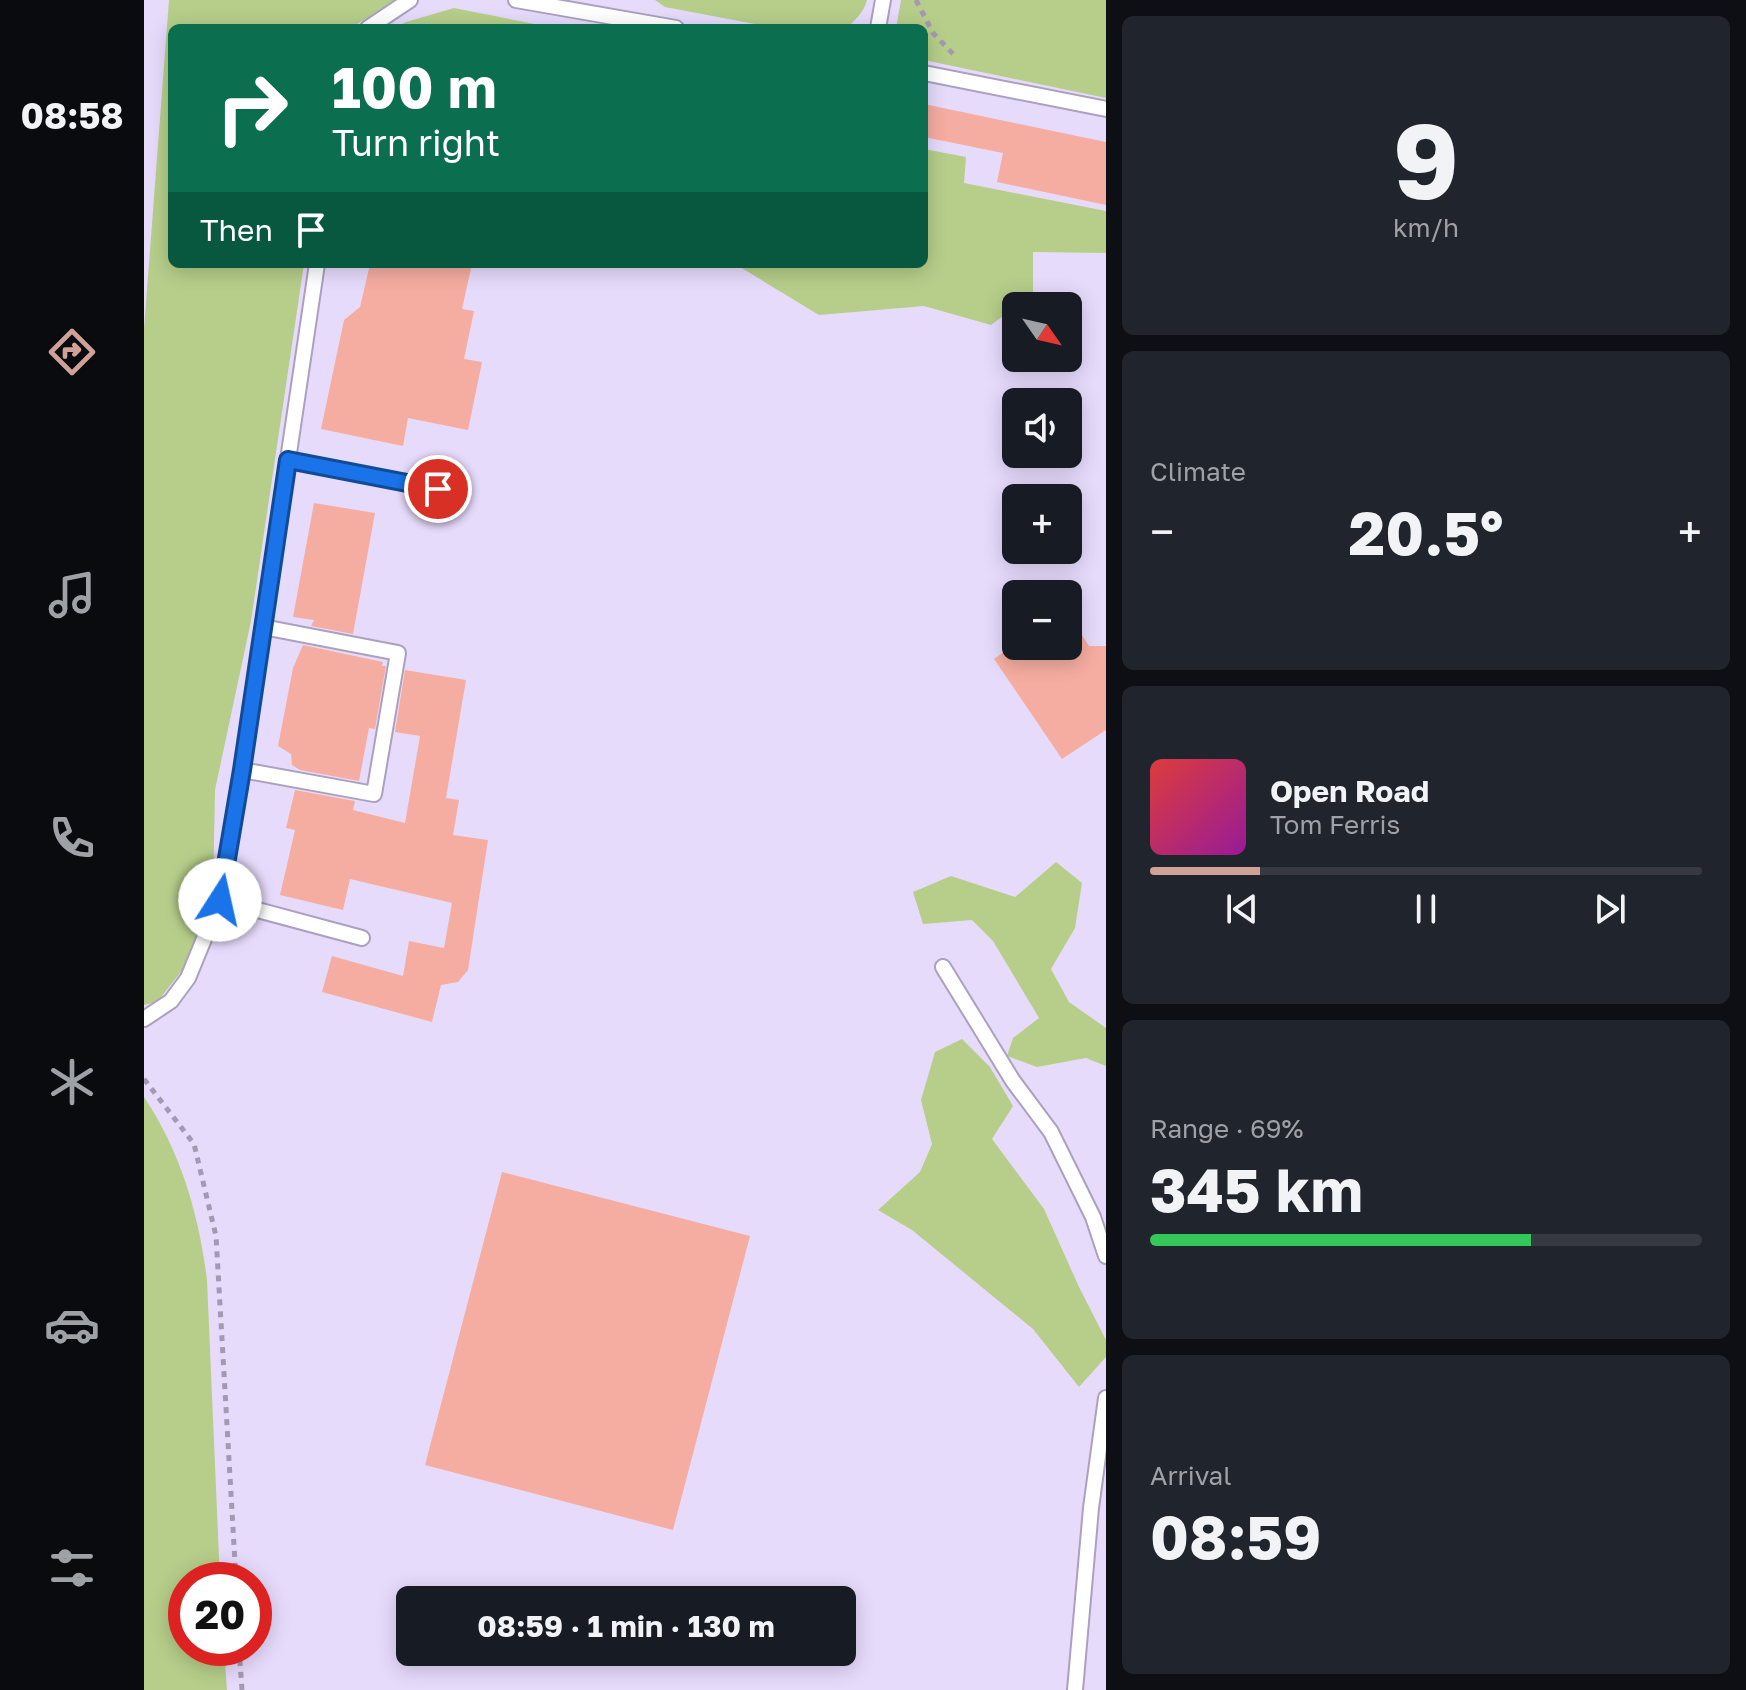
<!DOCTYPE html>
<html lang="en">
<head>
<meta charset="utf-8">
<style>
  body { margin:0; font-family:"Golos Text",sans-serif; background:#20242c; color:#f1f3f6; height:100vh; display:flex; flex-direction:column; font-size:30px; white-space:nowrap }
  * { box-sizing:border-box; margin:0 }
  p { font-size:26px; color:#9ea1a6 }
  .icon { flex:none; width:44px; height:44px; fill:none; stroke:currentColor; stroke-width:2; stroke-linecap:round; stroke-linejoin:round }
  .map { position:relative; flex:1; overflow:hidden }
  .side { display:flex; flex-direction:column; gap:16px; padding:16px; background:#0d0f14; width:640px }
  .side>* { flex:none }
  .guide { position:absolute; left:24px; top:24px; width:760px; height:244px; border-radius:12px; box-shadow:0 4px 20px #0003; background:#0b6e4f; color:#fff; overflow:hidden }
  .needle { width:52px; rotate:124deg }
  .tools { position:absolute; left:858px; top:292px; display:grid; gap:16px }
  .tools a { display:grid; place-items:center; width:80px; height:80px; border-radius:12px; background:#171b24; box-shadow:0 4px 20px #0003; font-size:40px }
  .speed { position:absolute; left:24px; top:1562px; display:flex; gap:16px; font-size:40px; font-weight:700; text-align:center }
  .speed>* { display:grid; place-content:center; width:104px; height:104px; border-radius:50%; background:#171b24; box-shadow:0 4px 20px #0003; line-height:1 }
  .speed .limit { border:12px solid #d22; background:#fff; color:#111 }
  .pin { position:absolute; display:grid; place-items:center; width:68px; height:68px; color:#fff; margin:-34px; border:4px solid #fff; border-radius:50%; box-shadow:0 2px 8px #0007 }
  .me { position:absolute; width:88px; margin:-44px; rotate:10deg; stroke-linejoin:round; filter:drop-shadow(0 0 6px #0008) }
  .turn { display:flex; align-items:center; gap:28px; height:168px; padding:0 32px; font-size:36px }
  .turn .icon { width:104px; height:104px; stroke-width:2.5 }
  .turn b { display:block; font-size:56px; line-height:68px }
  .then { display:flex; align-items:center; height:76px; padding:0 32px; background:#0003; gap:16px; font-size:30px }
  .big { font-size:60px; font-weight:700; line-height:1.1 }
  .side .tile { flex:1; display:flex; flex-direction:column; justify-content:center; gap:12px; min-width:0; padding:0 28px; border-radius:12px; background:#20242c }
  .side .dial { align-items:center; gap:0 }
  .dial b { font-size:104px; line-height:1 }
  .song { display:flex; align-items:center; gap:24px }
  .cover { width:96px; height:96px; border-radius:12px; background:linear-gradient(135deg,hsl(0 70% 55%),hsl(300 70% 35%)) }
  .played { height:8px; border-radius:4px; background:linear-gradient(90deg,#cfa197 20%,#363941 20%) }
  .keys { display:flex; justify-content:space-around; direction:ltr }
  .heat { display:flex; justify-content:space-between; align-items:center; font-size:44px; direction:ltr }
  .charge { height:12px; border-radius:6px; background:linear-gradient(90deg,#34c759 69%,#363941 0) }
  .trip { position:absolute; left:252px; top:1586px; width:460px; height:80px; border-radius:12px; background:#171b24; box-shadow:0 4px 20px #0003; font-weight:700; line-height:80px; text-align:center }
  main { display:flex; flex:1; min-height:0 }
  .tab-bar { display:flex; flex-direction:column; width:144px; justify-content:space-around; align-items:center; background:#090b0e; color:#9ea1a6 }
  .tab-bar .icon { width:56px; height:56px }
  .tab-bar .selected { color:#cfa197 }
  .tab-bar b { font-size:36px; color:#f1f3f6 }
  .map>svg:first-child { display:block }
</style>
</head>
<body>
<main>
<nav class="tab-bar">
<b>08:58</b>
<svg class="icon selected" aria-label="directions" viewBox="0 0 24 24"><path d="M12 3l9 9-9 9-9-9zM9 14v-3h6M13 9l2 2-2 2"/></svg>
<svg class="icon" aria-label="music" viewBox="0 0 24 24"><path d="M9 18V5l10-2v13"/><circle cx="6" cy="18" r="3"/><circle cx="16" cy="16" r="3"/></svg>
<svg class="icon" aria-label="phone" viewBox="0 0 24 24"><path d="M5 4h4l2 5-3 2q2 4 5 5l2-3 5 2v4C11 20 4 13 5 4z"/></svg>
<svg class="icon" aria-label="climate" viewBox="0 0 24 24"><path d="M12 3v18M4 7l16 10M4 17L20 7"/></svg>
<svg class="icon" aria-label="car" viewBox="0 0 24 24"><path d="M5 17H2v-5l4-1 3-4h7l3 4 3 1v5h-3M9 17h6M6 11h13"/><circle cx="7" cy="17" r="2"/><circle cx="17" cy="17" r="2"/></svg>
<svg class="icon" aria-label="filters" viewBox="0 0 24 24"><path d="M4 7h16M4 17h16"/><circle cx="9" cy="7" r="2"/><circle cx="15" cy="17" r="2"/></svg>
</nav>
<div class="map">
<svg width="962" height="1690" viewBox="0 0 962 1690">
  <rect width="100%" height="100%" fill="#e7dbfc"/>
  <g fill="#b6ce8a">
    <path d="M 25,0 L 251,0 L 207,28 L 28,28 L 28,264 L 160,264 L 107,621 L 71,790 L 69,893 L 40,968 L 13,1002 L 0,1005 L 0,329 Z"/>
    <path d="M 511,0 L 723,0 C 721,10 710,23 701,28 L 632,28 L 521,7 Z"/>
    <path d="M 757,0 L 962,0 L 962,98 L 780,60 L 780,28 L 752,28 Z"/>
    <path d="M 310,8 L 411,28 L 251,28 L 262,22 Z"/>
    <path d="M 780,149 L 822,157 L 820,183 L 962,211 L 962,253 L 889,252 L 889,294 L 847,325 L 780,306 L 675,315 L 591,264 L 780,264 Z"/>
    <path d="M 912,862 L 938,883 L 931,928 L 907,969 L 925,1002 L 962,1028 L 962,1066 L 942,1058 L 893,1067 L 863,1056 L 869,1038 L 895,1018 L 849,941 L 828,920 L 779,924 L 769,892 L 807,876 L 871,897 Z"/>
    <path d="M 818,1039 L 846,1067 L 869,1106 L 848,1139 L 900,1209 L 935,1287 L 962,1340 L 962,1357 L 935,1387 L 889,1329 L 768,1230 L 734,1210 L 776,1172 L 788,1144 L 777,1100 L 791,1052 Z"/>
    <path d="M 0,1097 C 37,1152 55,1215 63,1280 L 76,1580 L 42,1580 L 42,1648 L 80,1648 L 83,1690 L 0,1690 Z"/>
  </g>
  <g fill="#f6ada1">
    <path d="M 780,104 L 962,142 L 962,205 L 853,182 L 859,153 L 780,137 Z"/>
    <path d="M 226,264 L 328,264 L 318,309 L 330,311 L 320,359 L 338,362 L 324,430 L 264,418 L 259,446 L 177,429 L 200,320 L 216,307 Z"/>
    <path d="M 170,503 L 231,513 L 209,634 L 167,626 L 170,620 L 149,617 Z"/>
    <path d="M 924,614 L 945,646 L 962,646 L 962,730 L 918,759 L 850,659 L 868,646 L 924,646 Z"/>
    <path d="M 159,645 L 239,662 L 238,666 L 242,666 L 231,729 L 225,728 L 215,781 L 156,770 L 148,765 L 147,754 L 134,746 L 149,668 Z"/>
    <path d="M 261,670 L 322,680 L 302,798 L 315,800 L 309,835 L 344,840 L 324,970 L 314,982 L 297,985 L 288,1022 L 178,992 L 188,956 L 259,976 L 265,941 L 300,948 L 308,903 L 206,879 L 199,910 L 136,895 L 151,830 L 142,828 L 151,790 L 211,801 L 209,810 L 261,823 L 276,736 L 251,732 Z"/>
    <path d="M 358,1172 L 606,1236 L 529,1530 L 281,1465 Z"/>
  </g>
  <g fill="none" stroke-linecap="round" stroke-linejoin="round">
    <defs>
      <g id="service">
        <path d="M 372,0 L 532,28"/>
        <path d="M 224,28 L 266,0"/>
        <path d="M 734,28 L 739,0"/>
        <path d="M 780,73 L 962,109"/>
        <path d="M 144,460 L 294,489"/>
        <path d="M 98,770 L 230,794 L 254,653 L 119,627"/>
        <path d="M 76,900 L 218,938"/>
        <path d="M 799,967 L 869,1081 L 907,1132 L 949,1217 L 962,1256"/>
        <path d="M 0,1019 L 27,1001 L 44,978 L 76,900 L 98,770 L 173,264"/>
        <path d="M 931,1690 L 947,1508 L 962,1398"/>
      </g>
    </defs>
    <use href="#service" stroke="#aba0bf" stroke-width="18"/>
    <g stroke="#a399b3" stroke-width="5" stroke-dasharray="6 6" stroke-linecap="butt">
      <path d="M 772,0 L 789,33 L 811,56"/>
      <path d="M 0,1079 L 50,1144 L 72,1236 L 92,1580"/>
      <path d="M 95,1648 L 98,1690"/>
    </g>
    <use href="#service" stroke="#fff" stroke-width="14"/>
  </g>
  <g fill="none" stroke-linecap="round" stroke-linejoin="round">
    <defs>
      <path id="route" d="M 76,900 L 98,770 L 144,460 L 294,489"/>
    </defs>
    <use href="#route" stroke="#114b97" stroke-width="20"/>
    <use href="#route" stroke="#1a73e8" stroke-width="14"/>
  </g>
</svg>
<div class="tools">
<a><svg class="needle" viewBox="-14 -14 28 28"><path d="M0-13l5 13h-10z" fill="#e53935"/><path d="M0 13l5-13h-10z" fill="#9ea1a6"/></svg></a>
<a><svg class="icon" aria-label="sound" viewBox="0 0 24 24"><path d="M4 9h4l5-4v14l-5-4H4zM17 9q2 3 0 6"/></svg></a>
<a>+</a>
<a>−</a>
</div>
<div class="speed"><div class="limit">20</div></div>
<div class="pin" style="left:294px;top:489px;background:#d93025"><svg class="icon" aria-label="arrive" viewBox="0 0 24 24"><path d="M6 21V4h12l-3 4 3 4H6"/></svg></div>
<svg class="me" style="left:76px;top:900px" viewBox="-20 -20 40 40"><circle r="19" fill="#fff"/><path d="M0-13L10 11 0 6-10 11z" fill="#1a73e8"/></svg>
<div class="trip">08:59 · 1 min · 130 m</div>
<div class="guide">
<div class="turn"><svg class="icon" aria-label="right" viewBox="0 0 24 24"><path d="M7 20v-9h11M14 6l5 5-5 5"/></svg><div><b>100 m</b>Turn right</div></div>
<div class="then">Then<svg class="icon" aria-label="arrive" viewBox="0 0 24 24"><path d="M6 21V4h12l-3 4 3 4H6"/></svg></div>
</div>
</div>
<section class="side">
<div class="tile dial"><b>9</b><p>km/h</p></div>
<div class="tile"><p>Climate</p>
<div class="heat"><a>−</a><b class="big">20.5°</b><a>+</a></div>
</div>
<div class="tile">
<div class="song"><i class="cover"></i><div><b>Open Road</b><p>Tom Ferris</p></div></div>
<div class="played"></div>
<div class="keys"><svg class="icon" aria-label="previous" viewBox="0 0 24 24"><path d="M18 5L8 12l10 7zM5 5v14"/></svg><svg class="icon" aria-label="pause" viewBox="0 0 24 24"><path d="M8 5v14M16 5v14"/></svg><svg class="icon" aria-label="next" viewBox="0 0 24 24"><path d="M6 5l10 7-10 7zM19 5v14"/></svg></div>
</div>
<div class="tile"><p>Range · 69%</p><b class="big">345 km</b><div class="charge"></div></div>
<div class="tile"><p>Arrival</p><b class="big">08:59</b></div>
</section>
</main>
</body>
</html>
